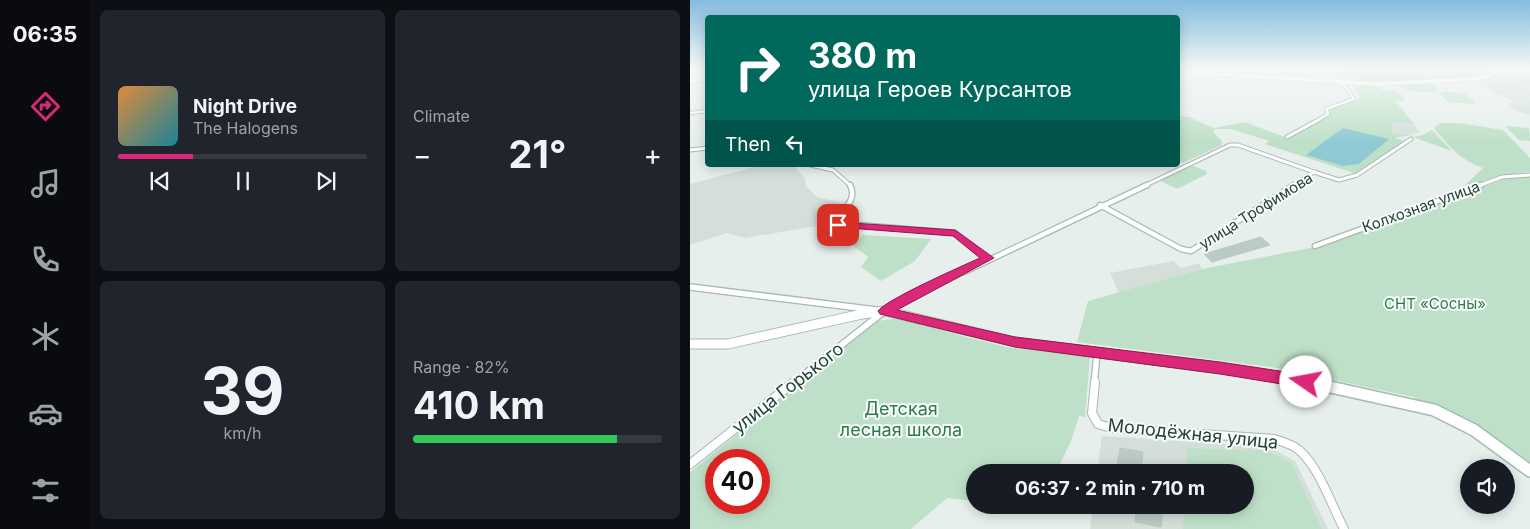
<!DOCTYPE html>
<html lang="en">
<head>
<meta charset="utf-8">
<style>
  body { margin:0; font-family:Inter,sans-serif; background:#20242c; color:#f1f3f6; height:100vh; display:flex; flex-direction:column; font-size:19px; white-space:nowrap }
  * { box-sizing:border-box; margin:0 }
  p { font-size:16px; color:#9ea1a6 }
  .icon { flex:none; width:28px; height:28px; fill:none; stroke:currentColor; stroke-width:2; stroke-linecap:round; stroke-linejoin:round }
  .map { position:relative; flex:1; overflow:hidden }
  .panel { display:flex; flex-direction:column; gap:10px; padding:10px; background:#0d0f14; width:600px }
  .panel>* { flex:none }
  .top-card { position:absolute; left:15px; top:15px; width:475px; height:152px; border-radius:5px; box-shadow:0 2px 12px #0003; background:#00695c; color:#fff; overflow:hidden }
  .fabs { position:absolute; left:770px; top:459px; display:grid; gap:10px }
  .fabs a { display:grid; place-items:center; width:55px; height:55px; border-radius:50%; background:#171b24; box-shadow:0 2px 12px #0003; font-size:25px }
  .speed { position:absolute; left:15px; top:449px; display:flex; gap:10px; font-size:25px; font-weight:700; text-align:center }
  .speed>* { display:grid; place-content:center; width:65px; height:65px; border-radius:50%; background:#171b24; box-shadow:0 2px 12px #0003; line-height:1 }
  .speed .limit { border:8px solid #d22; background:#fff; color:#111 }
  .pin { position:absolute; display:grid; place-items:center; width:42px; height:42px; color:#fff; margin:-21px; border-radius:10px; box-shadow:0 2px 8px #0006 }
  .me { position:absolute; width:55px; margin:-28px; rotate:282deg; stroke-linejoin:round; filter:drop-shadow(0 0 4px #0008) }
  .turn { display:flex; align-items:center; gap:18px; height:105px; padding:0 20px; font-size:22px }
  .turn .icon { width:65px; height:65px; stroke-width:2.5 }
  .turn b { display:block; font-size:35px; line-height:42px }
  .then { display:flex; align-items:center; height:48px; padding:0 20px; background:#0003; gap:10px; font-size:19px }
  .big { font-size:38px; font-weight:700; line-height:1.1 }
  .panel .widget { flex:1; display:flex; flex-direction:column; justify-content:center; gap:8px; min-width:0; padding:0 18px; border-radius:8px; background:#20242c }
  .panel .dial { align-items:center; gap:0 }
  .dial b { font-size:65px; line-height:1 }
  .song { display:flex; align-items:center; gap:15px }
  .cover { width:60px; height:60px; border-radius:8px; background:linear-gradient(135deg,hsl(30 70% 55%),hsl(190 70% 35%)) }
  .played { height:5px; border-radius:2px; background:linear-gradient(90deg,#db2777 30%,#363941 30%) }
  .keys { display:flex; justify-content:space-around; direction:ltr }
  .heat { display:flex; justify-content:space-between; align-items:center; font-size:28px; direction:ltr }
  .charge { height:8px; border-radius:4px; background:linear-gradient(90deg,#34c759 82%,#363941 0) }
  .panel .tiles { flex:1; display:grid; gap:10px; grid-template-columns:repeat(2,1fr) }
  .trip { position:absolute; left:276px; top:464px; width:288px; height:50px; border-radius:25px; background:#171b24; box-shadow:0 2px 12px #0003; font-weight:700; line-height:50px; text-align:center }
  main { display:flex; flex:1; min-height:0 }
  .menu { display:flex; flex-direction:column; width:90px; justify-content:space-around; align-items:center; background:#090b0e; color:#9ea1a6 }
  .menu .icon { width:35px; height:35px }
  .menu .active { color:#db2777 }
  .menu b { font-size:22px; color:#f1f3f6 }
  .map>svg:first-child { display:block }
</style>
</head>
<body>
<main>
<nav class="menu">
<b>06:35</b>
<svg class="icon active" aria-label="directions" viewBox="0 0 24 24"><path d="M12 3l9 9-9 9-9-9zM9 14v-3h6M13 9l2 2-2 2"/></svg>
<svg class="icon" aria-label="music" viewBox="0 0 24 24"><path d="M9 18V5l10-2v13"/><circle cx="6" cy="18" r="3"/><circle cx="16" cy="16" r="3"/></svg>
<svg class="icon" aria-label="phone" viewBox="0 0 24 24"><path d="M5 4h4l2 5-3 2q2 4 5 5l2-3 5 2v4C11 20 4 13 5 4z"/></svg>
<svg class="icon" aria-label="climate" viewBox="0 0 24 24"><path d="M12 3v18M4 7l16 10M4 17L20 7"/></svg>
<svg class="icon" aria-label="car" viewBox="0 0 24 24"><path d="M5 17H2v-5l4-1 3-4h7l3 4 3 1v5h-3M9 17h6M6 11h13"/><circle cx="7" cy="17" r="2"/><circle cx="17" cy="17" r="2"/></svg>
<svg class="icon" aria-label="filters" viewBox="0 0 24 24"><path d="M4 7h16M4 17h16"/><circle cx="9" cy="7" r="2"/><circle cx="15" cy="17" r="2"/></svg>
</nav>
<section class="panel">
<div class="tiles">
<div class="widget">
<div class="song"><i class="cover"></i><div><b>Night Drive</b><p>The Halogens</p></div></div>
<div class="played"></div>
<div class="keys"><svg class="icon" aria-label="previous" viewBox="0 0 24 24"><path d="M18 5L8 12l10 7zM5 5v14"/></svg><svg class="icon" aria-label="pause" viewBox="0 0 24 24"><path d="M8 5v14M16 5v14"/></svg><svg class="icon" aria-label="next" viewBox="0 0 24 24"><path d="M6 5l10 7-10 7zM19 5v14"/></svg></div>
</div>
<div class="widget"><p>Climate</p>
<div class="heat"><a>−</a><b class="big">21°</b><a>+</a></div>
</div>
<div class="widget dial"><b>39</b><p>km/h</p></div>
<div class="widget"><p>Range · 82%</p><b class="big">410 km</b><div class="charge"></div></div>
</div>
</section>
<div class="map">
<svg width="840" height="529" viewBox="0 0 840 529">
  <rect width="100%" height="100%" fill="#e6efeb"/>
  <g fill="#d4dfda">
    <path d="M 579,69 L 628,69 L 628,77 L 597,75 Z"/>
    <path d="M 811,69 L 832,69 L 840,77 L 840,115 L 827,111 L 817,103 L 825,103 L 816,97 L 807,94 L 785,80 L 804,76 Z"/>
    <path d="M 703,122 L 724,124 L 729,133 L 702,133 Z"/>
    <path d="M 72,165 L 103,165 L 115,178 L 116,186 L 127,197 L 152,203 L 127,226 L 55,238 L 37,233 L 0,245 L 0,184 Z"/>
    <path d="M 483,261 L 491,268 L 509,263 L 512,269 L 429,293 L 420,273 Z"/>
    <path d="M 412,436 L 579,447 L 605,461 L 638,529 L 400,529 L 403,505 L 555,505 L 555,472 L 407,472 Z"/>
  </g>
  <g fill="#bfe0c8" fill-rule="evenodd">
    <path d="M 651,69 L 804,69 L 796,75 L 787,77 L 691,83 L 670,82 L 665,77 L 651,75 Z"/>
    <path d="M 740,83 L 750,90 C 738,95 716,92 706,84 Z"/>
    <path d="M 668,84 L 703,85 L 705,86 L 689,86 L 692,90 L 705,90 L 716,101 L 705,101 L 724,124 L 703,122 L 702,133 L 725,134 L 705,138 L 715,141 L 667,174 L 575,144 L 579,141 L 541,129 L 524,129 L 524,133 L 532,141 L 532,145 L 493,163 L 488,161 L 488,116 L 499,117 L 524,128 L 555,122 L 595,137 L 640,114 L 639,108 L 671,98 L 665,89 L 669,85 Z"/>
    <path d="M 755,91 L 775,94 L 786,104 L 758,102 L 749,93 Z"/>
    <path d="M 750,123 L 770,123 L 813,130 L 840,158 L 840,172 L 823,173 L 834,174 L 809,176 L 771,189 L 793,168 C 769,159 760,147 744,128 Z"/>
    <path d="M 815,126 L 839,128 L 840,141 L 829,140 Z"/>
    <path d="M 742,130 L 762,151 L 723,137 L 733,135 Z"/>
    <path d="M 501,165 L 516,171 L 517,174 L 487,189 L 468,180 Z"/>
    <path d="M 840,177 L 840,463 L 783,422 L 723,397 L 588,368 L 387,342 L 398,301 L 512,269 L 631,246 L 816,178 Z"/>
    <path d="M 173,235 L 241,239 L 225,261 L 191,281 L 171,267 L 178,257 L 164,246 Z"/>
    <path d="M 210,318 L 276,337 L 317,347 L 400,356 L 395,417 L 389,416 L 381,441 L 366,472 L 285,472 L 285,501 L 257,498 L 221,529 L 0,529 L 0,472 L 187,321 ZM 26,460 L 69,460 L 69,502 L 26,502 Z"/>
    <path d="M 497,448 L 578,451 L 602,464 L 632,529 L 493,529 L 494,505 L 555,505 L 555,472 L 496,472 Z"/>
  </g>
  <path fill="#8ec9d4" d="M 653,128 L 699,139 L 669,164 L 653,166 L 616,155 Z"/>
  <g fill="#bbcac4" stroke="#b8c9c2">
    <path d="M 571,237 L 580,245 L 522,262 L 514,254 Z"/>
    <path d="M 430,448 L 453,452 L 451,472 L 426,472 Z"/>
    <path d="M 447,505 L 473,505 L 471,527 L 445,522 Z"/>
  </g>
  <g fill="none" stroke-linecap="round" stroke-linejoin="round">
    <defs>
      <g id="street-far4">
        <path d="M 574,69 L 602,79"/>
        <path d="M 630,69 L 634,81"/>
        <path d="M 0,113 L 18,111"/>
        <path d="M 628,120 L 638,114 L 636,109 L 664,99 L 652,82"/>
      </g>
      <g id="street-far3">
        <path d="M 597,137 L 630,119"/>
        <path d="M 0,150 L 18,148"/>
        <path d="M 120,165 L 143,170 L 161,186"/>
        <path d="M 454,186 L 540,145 L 548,145 L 624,172"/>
        <path d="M 602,186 L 624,172 L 649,180 L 667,175 L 721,139"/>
        <path d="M 788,186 L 812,177 L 840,175"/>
      </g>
      <g id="street-far2">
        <path d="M 160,185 C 168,200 153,210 143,220 L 143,223 L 265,233 L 298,258"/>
        <path d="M 410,205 L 491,249 L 501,251 L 604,185"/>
        <path d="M 625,246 L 791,185"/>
        <path d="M 274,272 L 457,185"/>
      </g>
      <g id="street-far1">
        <path d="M 0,287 L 186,310"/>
        <path d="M 196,310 L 276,270"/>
        <path d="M 102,384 L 192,313"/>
        <path d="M 404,384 L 407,353"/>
      </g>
      <g id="street">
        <path d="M 405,382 L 402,413 L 408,424 L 421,428 L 584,439 C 593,442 602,444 609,450 C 629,467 642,506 654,529"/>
        <path d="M 0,464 L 104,382"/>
      </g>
      <g id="secondary-far2">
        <path d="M 836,69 L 840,72"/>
        <path d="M 488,72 L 688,84 L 784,79 L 800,76 L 808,69"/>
        <path d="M 0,82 L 18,78"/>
      </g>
      <path id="secondary-far1" d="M 0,344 L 38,344 L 172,314 L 195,311 L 325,342 L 593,377 L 624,384"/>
      <path id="secondary" d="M 618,382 L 744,410 L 784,430 L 840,471"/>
    </defs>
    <use href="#street-far4" stroke="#a8b8b2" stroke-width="4"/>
    <use href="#street-far3" stroke="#a8b8b2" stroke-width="5"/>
    <use href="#street-far2" stroke="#a8b8b2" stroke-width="7"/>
    <use href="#street-far1" stroke="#a8b8b2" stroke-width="8"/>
    <use href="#street" stroke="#a8b8b2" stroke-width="10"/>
    <use href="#secondary-far2" stroke="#a4bbb3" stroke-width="5"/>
    <use href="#secondary-far1" stroke="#a4bbb3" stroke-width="11"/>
    <use href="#secondary" stroke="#a4bbb3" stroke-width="14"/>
    <use href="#street-far4" stroke="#fff" stroke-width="2.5"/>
    <use href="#street-far3" stroke="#fff" stroke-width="3"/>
    <use href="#street-far2" stroke="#fff" stroke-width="4.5"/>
    <use href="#street-far1" stroke="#fff" stroke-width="5.5"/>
    <use href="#street" stroke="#fff" stroke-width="8"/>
    <use href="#secondary-far2" stroke="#fff" stroke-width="4"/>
    <use href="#secondary-far1" stroke="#fff" stroke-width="9"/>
    <use href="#secondary" stroke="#fff" stroke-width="11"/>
  </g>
  <linearGradient id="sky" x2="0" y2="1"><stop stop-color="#84bce0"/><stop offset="0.48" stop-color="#f4f8f6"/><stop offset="1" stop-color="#f4f8f6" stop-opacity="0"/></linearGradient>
  <rect width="840" height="143" fill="url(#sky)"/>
  <path fill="#db2777" stroke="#8e194d" d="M 148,222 L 265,230 L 304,258 L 207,310 L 325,337 L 530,362 L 616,375 L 621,377 L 623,382 L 621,386 L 616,388 L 530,374 L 325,347 L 190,314 L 188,311 C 197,299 272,266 290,258 L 263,236 L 145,227 L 145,223 Z"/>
  <g text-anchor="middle" stroke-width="4" stroke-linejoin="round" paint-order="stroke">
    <g font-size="15" fill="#24423a" stroke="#f7fbf9">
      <text transform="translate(731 207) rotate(-20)" y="5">Колхозная улица</text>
      <text transform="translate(566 211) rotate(-32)" y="5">улица Трофимова</text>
    </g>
    <g font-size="15" fill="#2d7a4b" stroke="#f7fbf9">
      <text x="745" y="309">СНТ «Сосны»</text>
    </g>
    <g font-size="18" fill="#24423a" stroke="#f7fbf9">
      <text transform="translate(98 388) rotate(-38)" y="6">улица Горького</text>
      <text transform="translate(503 434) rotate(6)" y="6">Молодёжная улица</text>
    </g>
    <g font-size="18" fill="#2d7a4b" stroke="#f7fbf9">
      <text x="211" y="415">Детская<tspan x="211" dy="21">лесная школа</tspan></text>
    </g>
  </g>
</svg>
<div class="fabs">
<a><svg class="icon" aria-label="sound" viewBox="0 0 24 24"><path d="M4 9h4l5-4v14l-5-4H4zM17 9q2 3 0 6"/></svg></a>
</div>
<div class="speed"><div class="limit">40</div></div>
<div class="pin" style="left:148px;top:225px;background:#d93025"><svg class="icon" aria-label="arrive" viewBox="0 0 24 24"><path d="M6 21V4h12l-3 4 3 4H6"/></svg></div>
<svg class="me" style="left:616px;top:382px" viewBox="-20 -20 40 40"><circle r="19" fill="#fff"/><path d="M0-13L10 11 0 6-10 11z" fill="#db2777"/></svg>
<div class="trip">06:37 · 2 min · 710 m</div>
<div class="top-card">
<div class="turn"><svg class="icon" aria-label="right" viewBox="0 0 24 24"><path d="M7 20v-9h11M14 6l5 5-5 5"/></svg><div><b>380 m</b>улица Героев Курсантов</div></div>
<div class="then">Then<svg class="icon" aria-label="left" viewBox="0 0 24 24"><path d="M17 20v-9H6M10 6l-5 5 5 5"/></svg></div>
</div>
</div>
</main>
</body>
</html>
